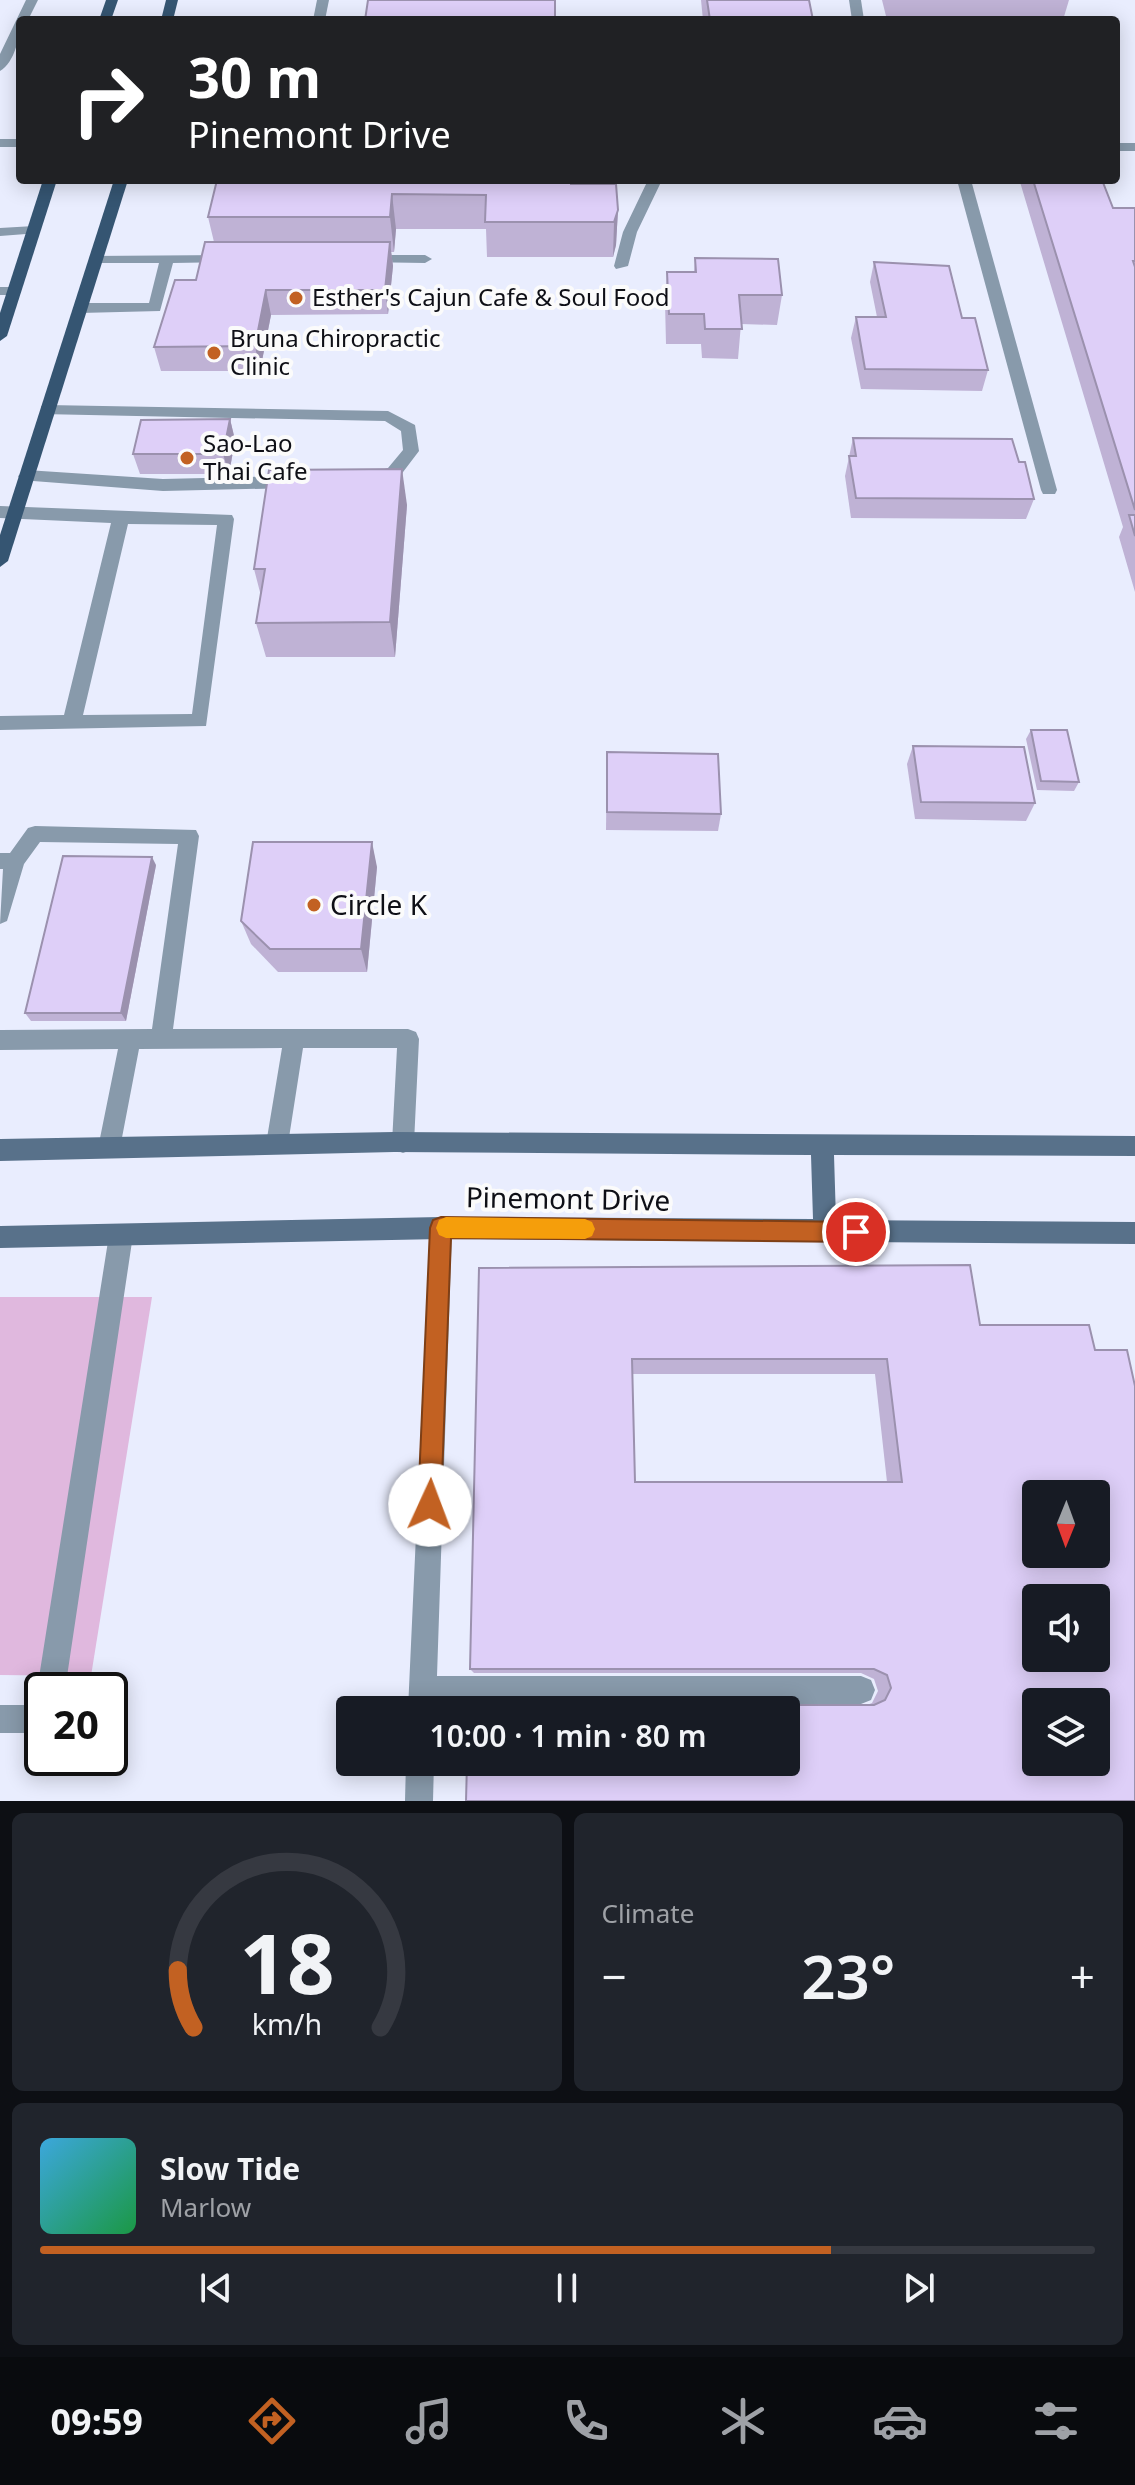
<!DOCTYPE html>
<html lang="en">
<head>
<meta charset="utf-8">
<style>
  body { margin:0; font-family:"Noto Sans",sans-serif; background:#20242c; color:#f1f3f6; height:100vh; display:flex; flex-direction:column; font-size:30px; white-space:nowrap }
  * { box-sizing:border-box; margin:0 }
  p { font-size:26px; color:#9ea1a6 }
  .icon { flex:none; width:44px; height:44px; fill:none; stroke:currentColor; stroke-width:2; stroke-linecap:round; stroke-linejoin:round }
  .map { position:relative; height:1801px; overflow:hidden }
  .side { display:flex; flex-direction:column; gap:12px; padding:12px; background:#0d0f14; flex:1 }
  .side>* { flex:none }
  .hud { position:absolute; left:16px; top:16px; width:1104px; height:168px; border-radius:8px; box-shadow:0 4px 20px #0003; background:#202124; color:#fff; overflow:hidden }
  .needle { width:52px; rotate:181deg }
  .buttons { position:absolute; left:1022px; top:1480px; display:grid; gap:16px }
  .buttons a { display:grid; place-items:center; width:88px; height:88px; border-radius:8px; background:#171b24; box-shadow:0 4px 20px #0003; font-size:40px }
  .speed { position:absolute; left:24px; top:1672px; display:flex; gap:16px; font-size:40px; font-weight:700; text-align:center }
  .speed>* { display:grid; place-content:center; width:104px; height:104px; border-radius:50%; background:#171b24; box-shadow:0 4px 20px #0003; line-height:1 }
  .speed .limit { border:4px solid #111; border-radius:12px; background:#fff; color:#111 }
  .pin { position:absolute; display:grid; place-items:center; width:68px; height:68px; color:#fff; margin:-34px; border:4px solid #fff; border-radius:50%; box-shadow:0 2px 8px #0007 }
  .me { position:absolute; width:88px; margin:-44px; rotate:2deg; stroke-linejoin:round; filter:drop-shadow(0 0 6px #0008) }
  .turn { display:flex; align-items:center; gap:28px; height:168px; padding:0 40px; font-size:36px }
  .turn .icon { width:104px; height:104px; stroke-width:2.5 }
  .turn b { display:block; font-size:56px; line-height:68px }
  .big { font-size:60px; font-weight:600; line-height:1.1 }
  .side .widget { flex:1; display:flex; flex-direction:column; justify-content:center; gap:12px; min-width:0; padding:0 28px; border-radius:12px; background:#20242c }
  .side .dial { align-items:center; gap:0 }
  .dial svg { height:208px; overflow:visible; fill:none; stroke:#363941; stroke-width:7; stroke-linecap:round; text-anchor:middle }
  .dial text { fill:#f1f3f6; stroke:none }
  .song { display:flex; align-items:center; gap:24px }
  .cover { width:96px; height:96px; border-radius:12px; background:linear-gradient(135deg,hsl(200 70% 55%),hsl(140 70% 35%)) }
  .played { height:8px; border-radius:4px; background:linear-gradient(90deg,#c26122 75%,#363941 75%) }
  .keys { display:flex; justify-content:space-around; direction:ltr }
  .heat { display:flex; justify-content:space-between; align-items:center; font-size:44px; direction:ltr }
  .side .tiles { flex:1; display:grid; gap:12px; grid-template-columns:1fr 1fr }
  .widget:last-child { grid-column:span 2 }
  .trip { position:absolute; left:336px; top:1696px; width:464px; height:80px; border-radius:8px; background:#171b24; box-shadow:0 4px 20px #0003; font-weight:600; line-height:80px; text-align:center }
  .tabs { display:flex; height:128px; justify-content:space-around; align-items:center; background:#090b0e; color:#9ea1a6 }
  .tabs .icon { width:56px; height:56px }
  .tabs .active { color:#c26122 }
  .tabs b { font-size:36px; color:#f1f3f6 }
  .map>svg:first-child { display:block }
</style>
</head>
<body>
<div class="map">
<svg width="1135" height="1801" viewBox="0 0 1135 1801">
  <rect width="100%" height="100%" fill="#e9edfe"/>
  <path fill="#e0b8de" d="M 0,1297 L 152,1297 L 91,1676 L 0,1675 Z"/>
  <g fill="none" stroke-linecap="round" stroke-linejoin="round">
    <g fill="#889aab" fill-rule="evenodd">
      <path d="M 26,0 L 38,0 L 28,20 L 20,20 C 20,37 15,62 0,71 L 0,54 Z"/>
      <path d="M 317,0 L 329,0 L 325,20 L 313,20 Z"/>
      <path d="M 849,0 L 861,0 L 864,20 L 852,20 Z"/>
      <path d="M 648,180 L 662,180 L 637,232 L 628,266 L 616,269 L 614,266 L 623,232 Z"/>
      <path d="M 957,180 L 971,180 L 1057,490 L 1055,494 L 1043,494 L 1041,490 Z"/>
      <path d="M 34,226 L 39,227 L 39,233 L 0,236 L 0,228 Z"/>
      <path d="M 227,255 L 232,256 L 232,262 L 173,263 L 160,311 L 80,313 L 73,308 L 80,303 L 149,303 L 159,263 L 96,263 L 89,259 L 91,256 Z"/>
      <path d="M 367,255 L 425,255 L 432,259 L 425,263 L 362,262 L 360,259 Z"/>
      <path d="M 0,287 L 14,287 L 21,291 L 14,295 L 0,295 Z"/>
      <path d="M 47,405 L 388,411 L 415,425 L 419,451 L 400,476 L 374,484 L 366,478 L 368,474 L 388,468 L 403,450 L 401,431 L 385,421 L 41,414 L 41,406 Z"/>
      <path d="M 26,470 L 163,479 L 294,476 L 302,482 L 294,488 L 163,491 L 20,480 L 18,476 Z"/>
      <path d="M 0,506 L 232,515 L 234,519 L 206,726 L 0,730 L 0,716 L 64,715 L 111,523 L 0,518 ZM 128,524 L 217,525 L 192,714 L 83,715 Z"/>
      <path d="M 35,826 L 196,830 L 199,836 L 173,1029 L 408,1029 L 416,1032 L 419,1039 L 414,1143 L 411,1150 L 403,1153 L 395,1150 L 392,1143 L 397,1048 L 303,1048 L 288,1144 L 285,1151 L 277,1154 L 269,1151 L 266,1144 L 282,1048 L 139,1049 L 120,1148 L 117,1155 L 109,1158 L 101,1155 L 98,1148 L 118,1049 L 0,1050 L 0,1030 L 152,1029 L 178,844 L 40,842 L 24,864 L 7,921 L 0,924 L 3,869 L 0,869 L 0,853 L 10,853 L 28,828 Z"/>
      <path d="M 441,1217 L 449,1220 L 452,1228 L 437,1676 L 861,1676 L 871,1680 L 875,1690 L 871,1700 L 861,1704 L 436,1704 L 436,1710 L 408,1710 L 430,1228 L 433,1220 Z"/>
      <path d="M 121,1224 L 129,1227 L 133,1235 L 65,1690 L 42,1690 L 42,1700 L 37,1690 L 109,1235 L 113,1227 Z"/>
      <rect x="0" y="1705" width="42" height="28"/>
      <path d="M 406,1762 L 434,1762 L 433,1801 L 405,1801 Z"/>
    </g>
    <g fill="#889aab" fill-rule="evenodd">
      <rect x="0" y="139" width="20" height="8"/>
      <rect x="1116" y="143" width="19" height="8"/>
    </g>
    <path fill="#58718a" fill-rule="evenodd" d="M 394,1132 L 1135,1136 L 1135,1156 L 834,1155 L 836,1220 L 1135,1222 L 1135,1244 L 441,1239 L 0,1248 L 0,1226 L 441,1217 L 813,1219 L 811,1155 L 394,1152 L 0,1161 L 0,1139 Z"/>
    <g fill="#355572" fill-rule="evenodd">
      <path d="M 106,0 L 118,0 L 111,20 L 99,20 Z"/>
      <path d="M 166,0 L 178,0 L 173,20 L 161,20 Z"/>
      <path d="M 43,180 L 57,180 L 7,336 L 0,341 L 0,313 Z"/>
      <path d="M 114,180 L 128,180 L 8,561 L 0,567 L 0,535 Z"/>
    </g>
  </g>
  <g fill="#bfb2d5" fill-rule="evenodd">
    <path d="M 701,0 L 809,0 L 813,20 L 703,20 Z"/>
    <path d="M 882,0 L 1069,0 L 1063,20 L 887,20 Z"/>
    <path d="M 217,180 L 571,184 L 618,210 L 616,245 L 613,257 L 487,257 L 486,229 L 396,229 L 394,252 L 391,252 L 393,266 L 388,314 L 271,315 L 260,371 L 161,371 L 154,347 L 196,280 L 214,242 L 208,217 Z"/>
    <path d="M 1020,180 L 1102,180 L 1113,208 L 1135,208 L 1135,592 L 1119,537 L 1123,527 L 1020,182 Z"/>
    <path d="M 695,258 L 782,295 L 777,325 L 741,324 L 738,359 L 702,358 L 701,344 L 666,344 L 665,302 L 667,272 L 694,272 Z"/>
    <path d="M 874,262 L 962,318 L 988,370 L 982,391 L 861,389 L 851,338 L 856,317 L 877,317 L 870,282 Z"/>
    <path d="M 230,419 L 235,440 L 229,474 L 140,474 L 133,454 Z"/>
    <path d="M 853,438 L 1019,462 L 1034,499 L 1026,519 L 851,518 L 845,476 Z"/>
    <path d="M 407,505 L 395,657 L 266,657 L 256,623 L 261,596 L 254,569 Z"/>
    <path d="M 1031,730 L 1079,782 L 1074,791 L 1037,790 L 1026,739 Z"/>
    <path d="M 913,746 L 1035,803 L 1026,821 L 915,819 L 907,764 Z"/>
    <path d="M 607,752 L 721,814 L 718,831 L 606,830 Z"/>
    <path d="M 156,865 L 126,1021 L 31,1021 L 25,1013 Z"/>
    <path d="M 377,867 L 367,972 L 278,972 L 251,944 L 241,921 Z"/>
    <path d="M 479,1268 L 980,1325 L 1135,1801 L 867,1705 L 872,1703 L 878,1691 L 874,1679 L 861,1673 L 474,1673 L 470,1669 ZM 632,1374 L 875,1374 L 887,1482 L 635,1482 Z"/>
  </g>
  <g fill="#9b91ae">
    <path d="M 392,194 L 396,229 L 394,252 L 390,217 Z"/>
    <path d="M 618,210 L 616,245 L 613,257 L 614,222 Z"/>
    <path d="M 390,242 L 393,266 L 388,314 L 385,290 Z"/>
    <path d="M 266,290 L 271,315 L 260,371 L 255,346 Z"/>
    <path d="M 230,419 L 235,440 L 229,474 L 223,454 Z"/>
    <path d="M 402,469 L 407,505 L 395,657 L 390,622 Z"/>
    <path d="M 372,842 L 377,867 L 367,972 L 361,949 Z"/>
    <path d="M 152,857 L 156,865 L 126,1021 L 121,1013 Z"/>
  </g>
  <g fill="#decff8" stroke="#9b91ae" stroke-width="2" fill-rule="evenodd">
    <path d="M 368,0 L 555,0 L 555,20 L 365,20 Z"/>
    <path d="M 707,0 L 809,0 L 813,20 L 710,20 Z"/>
    <path d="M 217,180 L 571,180 L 571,184 L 616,184 L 618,210 L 614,222 L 485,222 L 486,195 L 392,194 L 390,217 L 208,217 Z"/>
    <path d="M 1033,180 L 1102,180 L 1113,208 L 1135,208 L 1135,261 L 1133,261 L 1135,267 L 1135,510 Z"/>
    <path d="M 205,242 L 390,242 L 385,290 L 266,290 L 255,346 L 154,347 L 175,280 L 196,280 Z"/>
    <path d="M 695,258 L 778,259 L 782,295 L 739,295 L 742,329 L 705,329 L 704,314 L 669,314 L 667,272 L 696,272 Z"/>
    <path d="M 874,262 L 949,266 L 962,318 L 975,318 L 988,370 L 865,369 L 856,317 L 886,317 Z"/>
    <path d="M 230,419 L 223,454 L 133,454 L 141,420 Z"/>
    <path d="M 853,438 L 1012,439 L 1019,462 L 1025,462 L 1034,499 L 856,498 L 849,456 L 856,456 Z"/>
    <path d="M 402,469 L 390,622 L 256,623 L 265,569 L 254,569 L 269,470 Z"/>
    <path d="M 1129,515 L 1135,515 L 1135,536 Z"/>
    <path d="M 1031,730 L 1067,730 L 1079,782 L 1041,781 Z"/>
    <path d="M 913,746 L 1024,747 L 1035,803 L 921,802 Z"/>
    <path d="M 607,752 L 718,754 L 721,814 L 607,812 Z"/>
    <path d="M 253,842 L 372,842 L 361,949 L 270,949 L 241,921 Z"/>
    <path d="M 63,856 L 152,857 L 121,1013 L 25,1013 Z"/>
    <path d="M 970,1265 L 980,1325 L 1089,1325 L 1095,1350 L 1127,1350 L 1135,1386 L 1135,1801 L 466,1801 L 467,1762 L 786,1762 L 786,1710 L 469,1710 L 469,1705 L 874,1705 L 885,1700 L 891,1688 L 887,1675 L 874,1669 L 470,1669 L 479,1268 ZM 632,1359 L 887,1359 L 902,1482 L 635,1482 ZM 1036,1494 L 1096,1494 L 1096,1554 L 1036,1554 ZM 1036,1598 L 1096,1598 L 1096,1658 L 1036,1658 ZM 1036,1702 L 1096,1702 L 1096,1762 L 1036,1762 Z"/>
  </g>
  <path fill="#c26122" stroke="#7e3f16" stroke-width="2" d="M 441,1217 L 856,1222 L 864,1225 L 867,1232 L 864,1239 L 856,1242 L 451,1238 L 441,1505 L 438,1514 L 430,1517 L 421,1514 L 418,1505 L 430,1228 L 433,1220 Z"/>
  <path fill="#f59e0b" d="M 446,1217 L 585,1219 L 592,1222 L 595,1229 L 592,1236 L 585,1239 L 446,1238 L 439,1235 L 436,1228 L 439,1220 Z"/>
  <g fill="#c26122" stroke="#fbfbfb" stroke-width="3">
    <circle cx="296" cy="298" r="8"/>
    <circle cx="214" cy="353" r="8"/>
    <circle cx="187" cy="458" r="8"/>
    <circle cx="314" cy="905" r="8"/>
  </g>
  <g text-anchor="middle" stroke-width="8" stroke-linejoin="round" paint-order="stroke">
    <g font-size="24" fill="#0e0f16" stroke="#fbfbfb" text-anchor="start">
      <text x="312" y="306">Esther's Cajun Cafe &amp; Soul Food</text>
      <text x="230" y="347">Bruna Chiropractic<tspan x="230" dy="28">Clinic</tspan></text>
      <text x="203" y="452">Sao-Lao<tspan x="203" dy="28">Thai Cafe</tspan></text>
    </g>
    <g font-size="28" fill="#0e0f16" stroke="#fbfbfb" text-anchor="start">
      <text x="330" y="915">Circle K</text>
    </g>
    <g font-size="28" fill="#0e0f16" stroke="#fbfbfb">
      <text transform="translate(568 1199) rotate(1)" y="10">Pinemont Drive</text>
    </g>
  </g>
</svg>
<div class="buttons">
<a><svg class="needle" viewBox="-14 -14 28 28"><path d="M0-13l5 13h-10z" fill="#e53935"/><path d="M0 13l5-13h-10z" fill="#9ea1a6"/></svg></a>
<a><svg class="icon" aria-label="sound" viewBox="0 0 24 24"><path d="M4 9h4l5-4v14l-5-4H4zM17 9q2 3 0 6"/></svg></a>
<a><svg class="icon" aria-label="layers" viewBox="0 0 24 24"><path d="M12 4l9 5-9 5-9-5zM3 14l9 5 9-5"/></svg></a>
</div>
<div class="speed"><div class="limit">20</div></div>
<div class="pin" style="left:856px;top:1232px;background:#d93025"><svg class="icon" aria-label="arrive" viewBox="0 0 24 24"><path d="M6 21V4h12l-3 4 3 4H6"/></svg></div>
<svg class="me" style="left:430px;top:1505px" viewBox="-20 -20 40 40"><circle r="19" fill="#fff"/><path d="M0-13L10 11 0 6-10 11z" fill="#c26122"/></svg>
<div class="trip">10:00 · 1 min · 80 m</div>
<div class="hud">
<div class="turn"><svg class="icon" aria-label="right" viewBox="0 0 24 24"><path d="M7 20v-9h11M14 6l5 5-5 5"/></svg><div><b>30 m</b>Pinemont Drive</div></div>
</div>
</div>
<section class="side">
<div class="tiles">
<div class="widget dial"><svg viewBox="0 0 100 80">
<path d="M14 69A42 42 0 1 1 86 69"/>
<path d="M14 69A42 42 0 0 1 8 47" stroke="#c26122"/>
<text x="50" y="56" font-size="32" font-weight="700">18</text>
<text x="50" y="72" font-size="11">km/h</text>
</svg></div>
<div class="widget"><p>Climate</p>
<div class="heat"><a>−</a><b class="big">23°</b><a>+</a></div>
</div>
<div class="widget">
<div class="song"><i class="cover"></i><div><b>Slow Tide</b><p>Marlow</p></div></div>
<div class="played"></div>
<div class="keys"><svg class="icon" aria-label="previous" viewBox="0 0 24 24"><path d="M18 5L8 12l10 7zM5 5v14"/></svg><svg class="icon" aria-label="pause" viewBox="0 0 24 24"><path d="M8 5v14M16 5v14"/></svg><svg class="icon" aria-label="next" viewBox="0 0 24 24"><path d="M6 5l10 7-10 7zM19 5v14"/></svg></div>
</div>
</div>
</section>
<nav class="tabs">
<b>09:59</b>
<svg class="icon active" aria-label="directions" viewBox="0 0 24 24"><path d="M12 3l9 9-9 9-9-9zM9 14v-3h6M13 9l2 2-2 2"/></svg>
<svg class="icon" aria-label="music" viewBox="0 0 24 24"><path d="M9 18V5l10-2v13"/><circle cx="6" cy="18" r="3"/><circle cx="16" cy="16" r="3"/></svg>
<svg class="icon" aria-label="phone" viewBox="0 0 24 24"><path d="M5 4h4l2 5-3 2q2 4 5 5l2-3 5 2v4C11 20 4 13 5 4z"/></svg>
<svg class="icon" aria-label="climate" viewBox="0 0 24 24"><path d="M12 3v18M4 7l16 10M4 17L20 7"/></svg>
<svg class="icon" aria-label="car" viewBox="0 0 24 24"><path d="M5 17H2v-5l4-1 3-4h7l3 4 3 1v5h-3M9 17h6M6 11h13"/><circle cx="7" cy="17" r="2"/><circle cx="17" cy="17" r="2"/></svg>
<svg class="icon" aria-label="filters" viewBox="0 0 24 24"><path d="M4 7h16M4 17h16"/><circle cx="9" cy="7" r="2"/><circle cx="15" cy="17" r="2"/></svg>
</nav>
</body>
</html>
